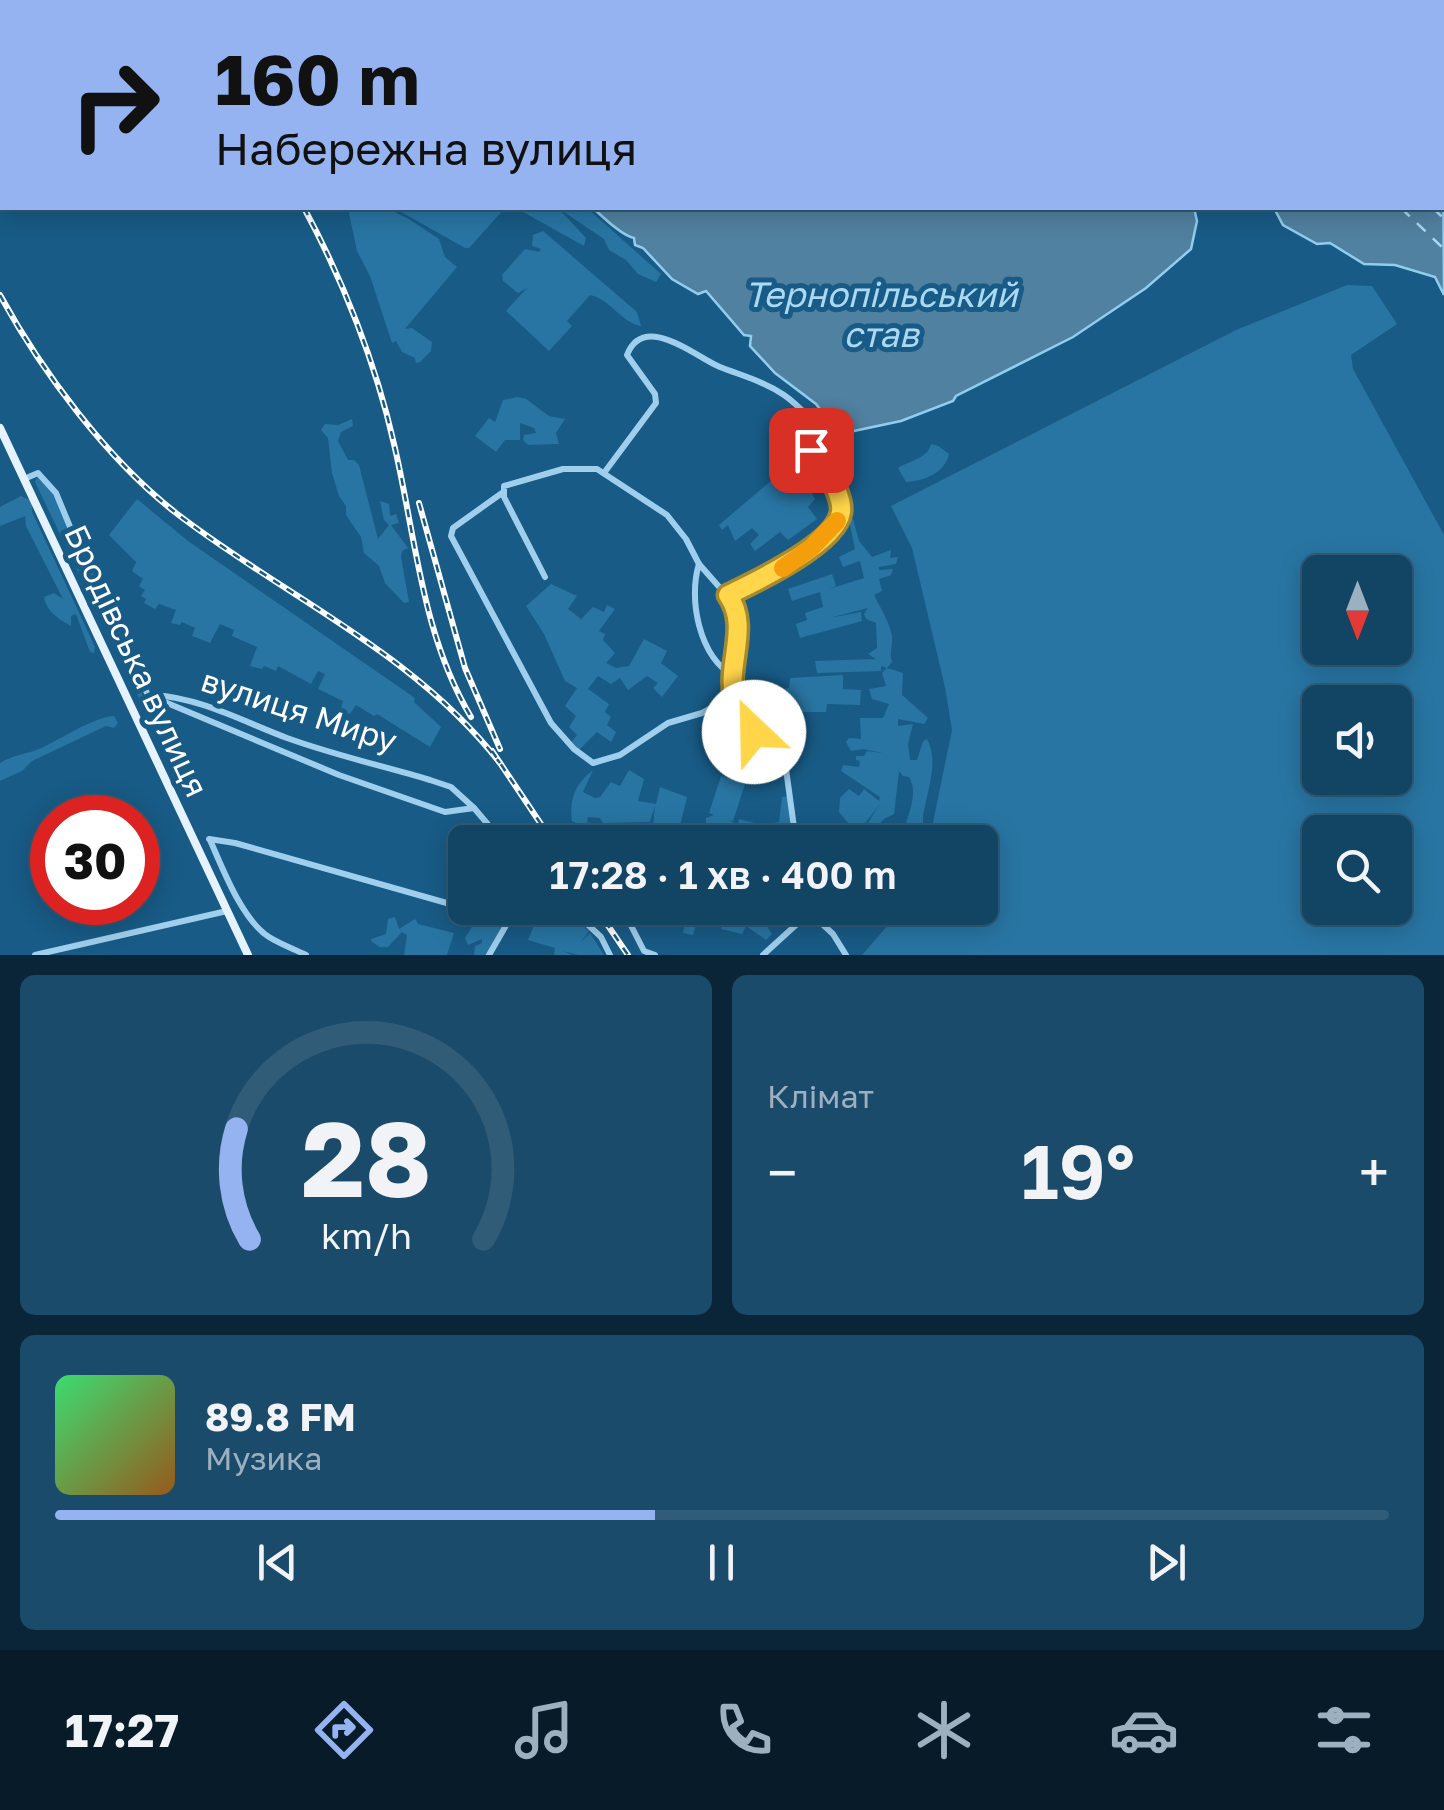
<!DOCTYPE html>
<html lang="uk">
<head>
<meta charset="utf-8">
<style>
  body { margin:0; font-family:"Golos Text",sans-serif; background:#1b4b6a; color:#f1f3f6; height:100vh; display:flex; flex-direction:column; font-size:38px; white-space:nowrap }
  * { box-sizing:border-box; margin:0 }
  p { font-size:32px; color:#9cb0bf }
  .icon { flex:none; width:55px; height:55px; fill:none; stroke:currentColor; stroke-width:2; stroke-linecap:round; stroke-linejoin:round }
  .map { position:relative; height:955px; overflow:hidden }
  .drawer { display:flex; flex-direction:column; gap:20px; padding:20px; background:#0a2537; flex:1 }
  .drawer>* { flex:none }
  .guide { position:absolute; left:0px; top:0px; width:1445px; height:210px; box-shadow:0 5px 25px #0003,0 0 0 2px #315c78; background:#95b2f1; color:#111; overflow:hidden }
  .needle { width:65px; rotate:180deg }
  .buttons { position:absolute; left:1302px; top:555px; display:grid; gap:20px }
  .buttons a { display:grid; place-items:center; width:110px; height:110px; border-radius:15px; background:#124464; box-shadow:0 5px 25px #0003,0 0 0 2px #315c78; font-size:50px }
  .speed { position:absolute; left:30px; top:795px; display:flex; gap:20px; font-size:50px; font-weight:700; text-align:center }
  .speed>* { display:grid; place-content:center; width:130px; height:130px; border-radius:50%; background:#124464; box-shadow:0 5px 25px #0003,0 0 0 2px #315c78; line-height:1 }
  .speed .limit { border:15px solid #d22; background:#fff; color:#111 }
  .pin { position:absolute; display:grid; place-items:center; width:85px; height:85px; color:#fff; margin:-42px; border-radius:20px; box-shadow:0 5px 15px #0006 }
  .me { position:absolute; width:110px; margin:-55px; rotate:336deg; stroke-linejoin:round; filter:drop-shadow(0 0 8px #0008) }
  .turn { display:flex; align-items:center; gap:35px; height:210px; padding:0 50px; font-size:45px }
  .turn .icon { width:130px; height:130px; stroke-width:2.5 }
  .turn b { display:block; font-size:70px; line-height:85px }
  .big { font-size:75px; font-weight:600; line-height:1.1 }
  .drawer .card { flex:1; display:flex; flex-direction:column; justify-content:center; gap:15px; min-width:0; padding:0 35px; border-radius:15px; background:#1b4b6a }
  .drawer .dial { align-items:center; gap:0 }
  .dial svg { height:260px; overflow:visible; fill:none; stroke:#315c78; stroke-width:7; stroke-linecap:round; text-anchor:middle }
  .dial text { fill:#f1f3f6; stroke:none }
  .song { display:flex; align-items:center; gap:30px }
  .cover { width:120px; height:120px; border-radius:15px; background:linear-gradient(135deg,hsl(140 70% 55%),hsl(30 70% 35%)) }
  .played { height:10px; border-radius:5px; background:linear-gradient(90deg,#95b2f1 45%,#315c78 45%) }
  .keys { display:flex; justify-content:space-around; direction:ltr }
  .heat { display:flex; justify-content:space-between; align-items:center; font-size:55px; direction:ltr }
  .drawer .tiles { flex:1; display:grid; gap:20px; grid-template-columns:1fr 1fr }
  .card:last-child { grid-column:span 2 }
  .trip { position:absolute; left:448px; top:825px; width:550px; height:100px; border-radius:15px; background:#124464; box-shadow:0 5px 25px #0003,0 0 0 2px #315c78; font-weight:600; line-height:100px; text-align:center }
  .dock { display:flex; height:160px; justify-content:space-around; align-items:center; background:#071b28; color:#9cb0bf }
  .dock .icon { width:70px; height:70px }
  .dock .active { color:#95b2f1 }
  .dock b { font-size:45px; color:#f1f3f6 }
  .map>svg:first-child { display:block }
</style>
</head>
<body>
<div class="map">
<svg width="1444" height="955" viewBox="0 0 1444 955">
  <rect width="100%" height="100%" fill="#185b86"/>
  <g fill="#2875a3" fill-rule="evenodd">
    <path d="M 348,208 L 386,208 L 409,219 L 439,239 L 445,257 L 457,267 L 405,329 L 412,328 L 432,342 L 431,351 L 420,362 L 416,363 L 415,358 L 402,352 L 396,341 L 392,343 L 370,276 L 357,251 Z"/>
    <path d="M 394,208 L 587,208 L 661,274 L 656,282 L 638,274 L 626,260 L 609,250 L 604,239 L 558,208 L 586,238 L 584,246 L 523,212 L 505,208 L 469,248 L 465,248 Z"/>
    <path d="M 543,231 L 637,312 L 641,326 C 622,323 610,299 590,295 L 567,321 L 572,326 L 549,351 L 506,311 L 527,288 L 518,293 L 503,281 L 502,275 L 525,249 L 539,252 L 541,249 L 532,246 L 533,235 Z"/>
    <path d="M 1347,285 L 1372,286 L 1397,324 L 1351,355 L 1353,369 L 1444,535 L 1444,955 L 862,955 L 889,924 L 897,908 L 980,908 L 980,842 L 929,842 L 952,730 L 945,687 L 912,548 L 891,506 L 1236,330 ZM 1395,572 L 1395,648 L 1320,648 L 1320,572 ZM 1320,702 L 1395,702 L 1395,778 L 1320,778 ZM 1320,832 L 1395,832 L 1395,908 L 1320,908 Z"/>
    <path d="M 517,397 L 526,399 L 549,416 L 565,419 L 556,433 L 559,444 L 528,445 L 523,440 L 524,435 L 536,433 L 534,428 L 520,423 L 520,440 L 505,440 L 496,452 L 475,436 L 489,418 L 495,422 L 503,400 Z"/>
    <path d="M 352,419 L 353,426 L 341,432 L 338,441 L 348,460 L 354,460 L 359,465 L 378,539 L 389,525 L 384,520 L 380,501 L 389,504 L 390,516 L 396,514 L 399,523 L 391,525 L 408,548 L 402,551 L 401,557 L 409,602 L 404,603 L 385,583 L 379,566 L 364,553 L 361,537 L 346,515 L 346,506 L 339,496 L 332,473 L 328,438 L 321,430 L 325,424 L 338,425 Z"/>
    <path d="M 931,444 L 938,446 L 949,454 C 945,473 924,481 906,482 L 898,468 C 908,461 928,459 931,444 Z"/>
    <path d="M 795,476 L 802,485 L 806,482 L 815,499 L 808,507 L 817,519 L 788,540 L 780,532 L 755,551 L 750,544 L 759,535 L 752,528 L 735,541 L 728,525 L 722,530 L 719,525 L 772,480 L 780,488 Z"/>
    <path d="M 37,477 L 47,484 L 58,504 L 99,603 L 138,680 L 144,701 L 142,704 L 117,654 L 114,635 L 103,624 L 35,482 Z"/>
    <path d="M 21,496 L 32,501 L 32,512 L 95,647 L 94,653 L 90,652 L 76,614 L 71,616 L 71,626 C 60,620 46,611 44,597 L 54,593 L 63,599 L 26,526 L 25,516 L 0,526 L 0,507 Z"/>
    <path d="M 137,499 L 188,541 L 415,698 L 414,702 L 441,727 L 430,747 L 377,714 L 374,716 L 356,705 L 350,714 L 340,710 L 343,701 L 318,689 L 325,674 L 318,671 L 311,684 L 278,666 L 276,671 L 264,666 L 262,669 L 250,666 L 257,647 L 232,636 L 234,630 L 220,624 L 210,643 L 192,636 L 195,628 L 182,622 L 180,625 L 171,623 L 176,610 L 159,604 L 155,609 L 144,603 L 146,599 L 141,596 L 145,590 L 139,586 L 143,579 L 132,571 L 136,562 L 109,535 Z"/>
    <path d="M 853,519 L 859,541 L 872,557 L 891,550 L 890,558 L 898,557 L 896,564 L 879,567 L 879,570 L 893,569 L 891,575 L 879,579 L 882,591 L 874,595 C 881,609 889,621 892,636 C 893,646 889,652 892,662 L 887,668 L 881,666 L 881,671 L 817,673 L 815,661 L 876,659 L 868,654 L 877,648 L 876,623 L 866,619 L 864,614 L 868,608 L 829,618 L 861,612 L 862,621 L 800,638 L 796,624 L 807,620 L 805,613 L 823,607 L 820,592 L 792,601 L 788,589 L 832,574 L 836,586 L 829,589 L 864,578 L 860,561 L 843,567 L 839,557 L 855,549 L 849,520 Z"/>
    <path d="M 551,584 L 577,596 L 568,609 L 581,619 L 593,607 L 604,612 L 607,605 L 615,609 L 599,631 L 605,634 L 603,640 L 615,653 L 606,663 L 616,668 L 629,666 L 644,639 L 667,651 L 661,663 L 678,676 L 662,697 L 653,688 L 658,683 L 647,676 L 628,690 L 620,678 L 611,684 L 598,676 L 588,689 L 609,704 L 605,712 L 611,717 L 607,725 L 616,732 L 611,742 L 597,732 L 579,750 L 571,743 L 577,735 L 569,727 L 576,716 L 565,706 L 577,688 L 565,681 L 544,634 L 526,606 Z"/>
    <path d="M 887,668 L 903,673 L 902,695 L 928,718 L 924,724 L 898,719 L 898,726 L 913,724 L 908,744 L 910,760 L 917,760 L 923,741 L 927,739 C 939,762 928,787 924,811 C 922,817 924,823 922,828 C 918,837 909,839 901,842 C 903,822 921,797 909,777 L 903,776 L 899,771 L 894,814 L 884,819 L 864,840 L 866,842 L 853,842 L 860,840 L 862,832 L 880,804 L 857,834 L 839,812 L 840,798 L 849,789 L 859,796 L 864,789 L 879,801 L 880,797 L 841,771 L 843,765 L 859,767 L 860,761 L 856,760 L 856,756 L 864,756 L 867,751 L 883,753 L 863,749 L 851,751 L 846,742 L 849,738 L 861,739 L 860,718 L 883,718 L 889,704 L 872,699 L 869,689 L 886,686 L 882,673 Z"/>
    <path d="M 843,675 L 843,689 L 861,690 L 860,705 L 827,704 L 826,712 L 784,712 L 782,689 L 789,688 L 790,678 Z"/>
    <path d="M 114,716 L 118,723 L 114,728 L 106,726 L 32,761 L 22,771 L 0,781 L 0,763 C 13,755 26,754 39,749 C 60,740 91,718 114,716 Z"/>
    <path d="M 593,770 L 583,792 L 595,798 L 600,797 L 611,782 L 620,786 L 629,770 L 644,779 L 638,801 L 656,804 L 660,787 L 687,797 L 680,826 L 675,826 L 678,830 L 653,827 L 655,805 L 650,822 L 603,823 L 600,818 L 588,817 L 587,822 L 617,830 L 614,832 L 585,828 L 572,821 C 569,800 575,784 593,770 Z"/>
    <path d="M 721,776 L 745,784 L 733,821 L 729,820 L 738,825 L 739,819 L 762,825 L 779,822 L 782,797 L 790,796 L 790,825 L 775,838 L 783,839 L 784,842 L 733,842 L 736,834 L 742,836 L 744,832 L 739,826 L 726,841 L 721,841 L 725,842 L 704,842 L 706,838 L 706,818 L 714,815 L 709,813 Z"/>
    <path d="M 494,908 L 505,908 L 499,936 L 486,955 L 474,955 L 475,946 L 482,943 L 482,939 L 468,945 L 465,938 L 478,917 L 493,913 Z"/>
    <path d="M 541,908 C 565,907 572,916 589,931 L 581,942 L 590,933 L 604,955 L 578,955 L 563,951 L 572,955 L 554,955 L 555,948 L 528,940 Z"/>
    <path d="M 673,908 L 785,908 L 768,928 L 772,934 L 766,940 L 746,926 L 742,934 L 721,929 L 723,917 L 717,915 L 718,911 L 701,909 L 693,935 L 683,933 L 688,912 Z"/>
    <path d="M 395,917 L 399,929 L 415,919 L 418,924 L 454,933 L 447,955 L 404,955 L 407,935 L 402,932 L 388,947 L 380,947 L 372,942 L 371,939 L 386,934 L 388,919 Z"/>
  </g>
  <g fill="#5181a0" stroke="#91cdef" stroke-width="2.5">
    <path d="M 385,0 L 1369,0 L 1370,2 L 387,2 Z"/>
    <path d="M 1443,150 L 1444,295 L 1435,277 L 1395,265 L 1364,264 L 1330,243 L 1317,244 L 1283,225 L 1274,208 L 1442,208 Z"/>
    <path d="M 593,208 L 1194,208 L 1197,221 L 1191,249 L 1146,288 L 1073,337 L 956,396 L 953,401 L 901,421 L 849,432 L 847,427 L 829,421 L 816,404 L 775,373 L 750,346 L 751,336 L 744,335 L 706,291 L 698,294 L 672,279 L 643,248 L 635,245 L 634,238 C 622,236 603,217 593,208 Z"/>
  </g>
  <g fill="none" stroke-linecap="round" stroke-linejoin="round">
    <g stroke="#aad9f4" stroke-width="2.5" stroke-dasharray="12 10" stroke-linecap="butt">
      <path d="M 1188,0 L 1191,2"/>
      <path d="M 1239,0 L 1242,2"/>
      <path d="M 1401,208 L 1444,249"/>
      <path d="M 1433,208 L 1444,219"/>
    </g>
    <g stroke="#9fcfed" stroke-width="6">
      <path d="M 604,473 L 656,403 L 655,394 L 627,355 C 644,311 697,358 720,367 C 743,376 763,381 784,395 C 803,408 817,428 836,442"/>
      <path d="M 24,479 L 38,473 L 56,493 L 100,599 L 148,695"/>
      <path d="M 502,493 L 453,528 L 451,536 L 551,723 L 574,749 L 593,763 L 620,755 L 668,723 L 702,713 L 734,696"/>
      <path d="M 699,564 C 688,599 699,657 734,676"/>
      <path d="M 545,577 L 504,497 L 504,486 L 563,469 L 597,469 L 667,515 L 686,539 L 699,564 L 736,606 L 739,620 L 733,667 L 734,698 L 754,732 L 786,769 L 796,842"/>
      <path d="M 729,595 C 755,581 836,544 841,512 C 842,505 838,496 836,489 C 831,474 824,461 811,451"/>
      <path d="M 148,695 L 339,775 L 445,812 L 474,808 L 503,842"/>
      <path d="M 154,695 C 201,698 244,722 287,738 C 334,755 383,766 430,780 L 451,787 L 474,808"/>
      <path d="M 582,833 L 585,842"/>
      <path d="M 209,839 L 235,843 L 482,913 L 492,908"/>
      <path d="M 210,840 C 223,869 242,920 269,937 C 280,944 294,949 306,955"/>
      <path d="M 570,908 L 601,937 L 610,955"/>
      <path d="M 622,908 L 644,951 L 655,955"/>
      <path d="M 805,908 L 833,934 L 846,955"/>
      <path d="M 35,955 L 227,911"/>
      <path d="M 489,955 L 516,908"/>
      <path d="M 763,955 L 809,913"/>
    </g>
    <path stroke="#e4f3ff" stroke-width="8" d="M 0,428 L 248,955"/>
    <defs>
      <g id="rail">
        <path d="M 153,0 L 155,2"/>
        <path d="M 173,0 L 176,2"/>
        <path d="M 304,208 C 343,280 376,364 394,444 C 416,537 421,633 471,717"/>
        <path d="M 0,295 C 42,372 107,459 176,513 C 285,597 414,652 500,763"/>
        <path d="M 419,503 L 465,668 L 500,749"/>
        <path d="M 492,751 L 553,842"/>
        <path d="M 596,908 L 628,955"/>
      </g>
    </defs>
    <use href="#rail" stroke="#fff" stroke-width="6"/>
    <use href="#rail" stroke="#185b86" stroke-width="2.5" stroke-dasharray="8" stroke-linecap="butt"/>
  </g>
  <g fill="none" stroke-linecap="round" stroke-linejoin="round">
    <defs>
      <path id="route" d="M 754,732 C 747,721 737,709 734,697 C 727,662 750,626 728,595 C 755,582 836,544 841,512 C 842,505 839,496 836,489 C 831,474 824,460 811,450"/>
    </defs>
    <use href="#route" stroke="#a68a30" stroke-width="25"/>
    <use href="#route" stroke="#ffd54a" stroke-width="18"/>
    <path stroke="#f59e0b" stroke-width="18" d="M 783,568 L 811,548 L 837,521"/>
  </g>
  <g text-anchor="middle" stroke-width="10" stroke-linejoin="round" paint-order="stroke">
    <g font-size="32" fill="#fff" stroke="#185b86">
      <text transform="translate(136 661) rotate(65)" y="11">Бродівська вулиця</text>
      <text transform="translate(299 711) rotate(18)" y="11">вулиця Миру</text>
    </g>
    <g font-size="35" font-style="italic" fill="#aad9f4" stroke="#185b86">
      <text x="881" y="307">Тернопільський<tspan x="881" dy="40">став</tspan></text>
    </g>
  </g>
</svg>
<div class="buttons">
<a><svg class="needle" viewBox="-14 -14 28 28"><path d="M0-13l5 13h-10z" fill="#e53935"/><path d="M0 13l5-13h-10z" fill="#9cb0bf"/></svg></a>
<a><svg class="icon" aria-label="sound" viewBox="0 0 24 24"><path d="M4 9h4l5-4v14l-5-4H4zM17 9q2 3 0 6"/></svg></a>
<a><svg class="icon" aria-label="search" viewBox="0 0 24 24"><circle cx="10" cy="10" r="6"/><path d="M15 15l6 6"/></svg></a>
</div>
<div class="speed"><div class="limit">30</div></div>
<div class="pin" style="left:811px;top:450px;background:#d93025"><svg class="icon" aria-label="arrive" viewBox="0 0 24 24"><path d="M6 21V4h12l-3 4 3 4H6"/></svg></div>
<svg class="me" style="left:754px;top:732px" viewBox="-20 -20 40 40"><circle r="19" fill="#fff"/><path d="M0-13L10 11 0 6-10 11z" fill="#ffd54a"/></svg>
<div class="trip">17:28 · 1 хв · 400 m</div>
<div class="guide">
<div class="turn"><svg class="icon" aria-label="right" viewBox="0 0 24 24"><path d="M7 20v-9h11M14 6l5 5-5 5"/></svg><div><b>160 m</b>Набережна вулиця</div></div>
</div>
</div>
<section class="drawer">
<div class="tiles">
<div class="card dial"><svg viewBox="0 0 100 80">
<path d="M14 69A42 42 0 1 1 86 69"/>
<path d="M14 69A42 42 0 0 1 10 35" stroke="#95b2f1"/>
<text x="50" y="56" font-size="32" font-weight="700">28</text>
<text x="50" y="72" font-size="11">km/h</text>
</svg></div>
<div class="card"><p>Клімат</p>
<div class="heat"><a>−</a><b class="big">19°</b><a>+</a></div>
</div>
<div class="card">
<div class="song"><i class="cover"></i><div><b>89.8 FM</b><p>Музика</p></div></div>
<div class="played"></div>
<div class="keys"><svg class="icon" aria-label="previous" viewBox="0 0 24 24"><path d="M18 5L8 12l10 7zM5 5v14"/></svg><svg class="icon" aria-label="pause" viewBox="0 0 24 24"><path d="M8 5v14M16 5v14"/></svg><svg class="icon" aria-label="next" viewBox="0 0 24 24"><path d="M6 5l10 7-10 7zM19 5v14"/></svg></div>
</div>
</div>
</section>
<nav class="dock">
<b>17:27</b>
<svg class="icon active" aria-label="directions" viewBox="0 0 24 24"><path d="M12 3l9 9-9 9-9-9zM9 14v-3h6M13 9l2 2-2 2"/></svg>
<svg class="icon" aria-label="music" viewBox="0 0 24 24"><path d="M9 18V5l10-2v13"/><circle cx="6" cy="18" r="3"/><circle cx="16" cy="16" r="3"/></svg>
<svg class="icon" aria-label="phone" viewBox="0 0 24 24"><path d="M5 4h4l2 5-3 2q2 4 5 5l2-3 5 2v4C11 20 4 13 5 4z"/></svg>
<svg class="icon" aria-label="climate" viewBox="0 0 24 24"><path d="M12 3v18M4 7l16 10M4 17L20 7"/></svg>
<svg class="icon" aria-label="car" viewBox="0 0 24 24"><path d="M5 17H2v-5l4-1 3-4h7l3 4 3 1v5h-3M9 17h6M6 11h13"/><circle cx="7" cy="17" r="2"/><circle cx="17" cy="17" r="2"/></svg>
<svg class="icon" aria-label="filters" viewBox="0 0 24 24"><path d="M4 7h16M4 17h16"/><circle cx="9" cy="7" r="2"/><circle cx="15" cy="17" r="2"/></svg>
</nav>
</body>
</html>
